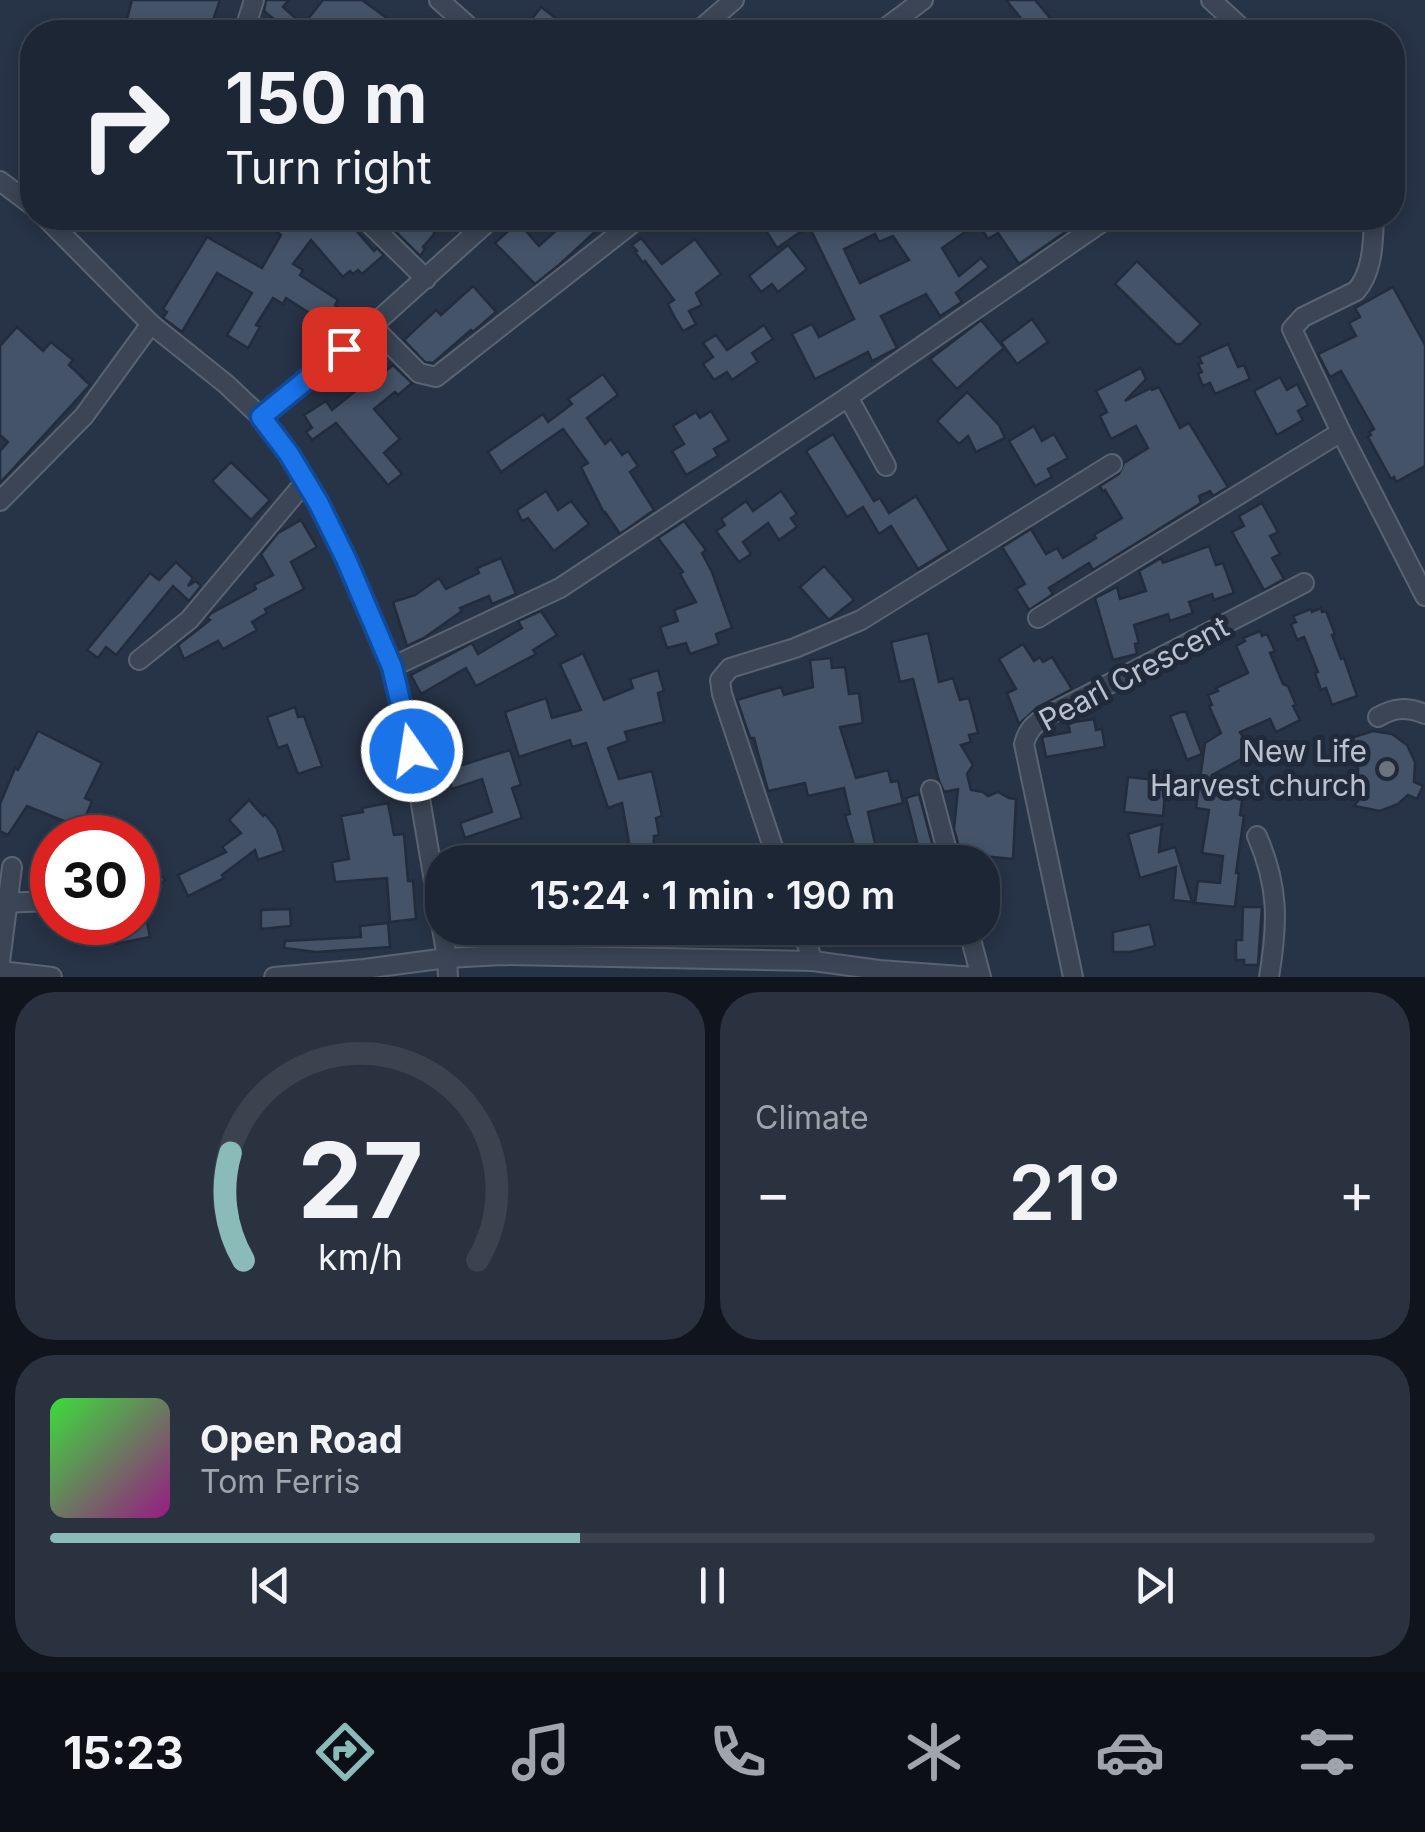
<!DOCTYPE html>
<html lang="en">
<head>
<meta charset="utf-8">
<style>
  body { margin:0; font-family:Inter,sans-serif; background:#2a3240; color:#f1f3f6; height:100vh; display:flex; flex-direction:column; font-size:38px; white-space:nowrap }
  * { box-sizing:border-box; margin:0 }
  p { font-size:32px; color:#a0a5ac }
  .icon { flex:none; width:55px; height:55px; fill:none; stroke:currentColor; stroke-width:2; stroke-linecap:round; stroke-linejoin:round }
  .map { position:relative; height:977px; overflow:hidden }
  .side { display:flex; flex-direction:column; gap:15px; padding:15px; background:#10151d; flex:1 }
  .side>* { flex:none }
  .top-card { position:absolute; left:20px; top:20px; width:1385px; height:210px; border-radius:40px; box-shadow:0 5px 15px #0003,0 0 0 2px #3b434f; background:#1d2634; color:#f1f3f6; overflow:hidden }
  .speed { position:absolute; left:30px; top:815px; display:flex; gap:20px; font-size:50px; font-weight:700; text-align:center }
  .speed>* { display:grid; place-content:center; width:130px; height:130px; border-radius:50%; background:#1d2634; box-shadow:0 5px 15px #0003,0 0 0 2px #3b434f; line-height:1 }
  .speed .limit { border:15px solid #d22; background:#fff; color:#111 }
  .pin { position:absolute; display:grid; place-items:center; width:85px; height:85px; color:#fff; margin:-42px; border-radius:20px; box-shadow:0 5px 15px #0006 }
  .me { position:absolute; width:110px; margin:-55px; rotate:347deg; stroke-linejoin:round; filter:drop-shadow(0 0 8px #0008) }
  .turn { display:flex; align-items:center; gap:35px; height:210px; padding:0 40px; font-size:45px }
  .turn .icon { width:130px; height:130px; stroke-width:2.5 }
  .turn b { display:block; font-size:70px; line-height:85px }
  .big { font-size:75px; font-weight:600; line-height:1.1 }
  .side .card { flex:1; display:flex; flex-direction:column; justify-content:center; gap:15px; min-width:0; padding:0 35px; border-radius:40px; background:#2a3240 }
  .side .dial { align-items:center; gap:0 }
  .dial svg { height:260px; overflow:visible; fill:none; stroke:#3b434f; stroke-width:7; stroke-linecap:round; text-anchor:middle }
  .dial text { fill:#f1f3f6; stroke:none }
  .song { display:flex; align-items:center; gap:30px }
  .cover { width:120px; height:120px; border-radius:15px; background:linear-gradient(135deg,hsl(120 70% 55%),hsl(310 70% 35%)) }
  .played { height:10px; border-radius:5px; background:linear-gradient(90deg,#8bbbb9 40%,#3b434f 40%) }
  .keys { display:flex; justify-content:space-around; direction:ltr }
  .heat { display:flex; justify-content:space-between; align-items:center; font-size:55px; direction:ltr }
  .side .tiles { flex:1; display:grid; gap:15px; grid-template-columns:1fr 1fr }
  .card:last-child { grid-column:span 2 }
  .trip { position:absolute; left:425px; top:845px; width:575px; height:100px; border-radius:40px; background:#1d2634; box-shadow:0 5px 15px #0003,0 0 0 2px #3b434f; font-weight:600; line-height:100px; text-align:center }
  .tabs { display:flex; height:160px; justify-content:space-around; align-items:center; background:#0c0f15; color:#a0a5ac }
  .tabs .icon { width:70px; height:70px }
  .tabs .active { color:#8bbbb9 }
  .tabs b { font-size:45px; color:#f1f3f6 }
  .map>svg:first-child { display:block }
</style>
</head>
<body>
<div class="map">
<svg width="1425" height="977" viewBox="0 0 1425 977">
  <rect width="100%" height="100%" fill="#273346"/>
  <g fill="#455368" stroke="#222c3c" stroke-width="2.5" fill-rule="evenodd">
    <path d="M 132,0 L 220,0 L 209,32 L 135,32 L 124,30 Z"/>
    <path d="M 266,0 L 289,0 L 283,7 L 303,25 L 323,0 L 362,0 L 406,32 L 264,32 L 275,20 L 264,11 Z"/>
    <path d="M 1006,0 L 1035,0 L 1062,32 L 1032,32 Z"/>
    <path d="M 541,7 L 574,32 L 522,32 Z"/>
    <path d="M 287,218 L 337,218 L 353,227 L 374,251 L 377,248 L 384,255 L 362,274 L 358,270 L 353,274 L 350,271 L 343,277 L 311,240 L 293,264 L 303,270 L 300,275 L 338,300 L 335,305 L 347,313 L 336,330 L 286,298 L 283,304 L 273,298 L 256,325 L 260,327 L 248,348 L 227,335 L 252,293 L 217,273 L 182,332 L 163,318 L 167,312 L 163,309 L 207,237 L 262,268 L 281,235 L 276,231 Z"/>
    <path d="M 409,218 L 418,218 L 435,233 L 423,247 L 425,249 L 420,256 L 393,229 L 398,224 L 400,227 Z"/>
    <path d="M 570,218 L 610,218 L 559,265 L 535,284 L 495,243 L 518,222 L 539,246 Z"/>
    <path d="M 758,218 L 926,218 L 930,224 L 940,218 L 1087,218 L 1063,231 L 1064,233 L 1019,264 L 998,233 L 988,239 L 978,223 L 942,248 L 959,276 L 981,258 L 989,267 L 956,293 L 962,302 L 940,316 L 926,294 L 881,316 L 897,348 L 872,361 L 868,352 L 815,379 L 792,334 L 812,324 L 819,337 L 854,319 L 809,226 L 777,248 ZM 875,234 L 879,242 L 893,236 L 909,260 L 860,283 L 844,249 Z"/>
    <path d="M 641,238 L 662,264 L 695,239 L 721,274 L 696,293 L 702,305 L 689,311 L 696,324 L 683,331 L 675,318 L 668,304 L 674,300 L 645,261 L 643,263 L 635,252 L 637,251 L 632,245 Z"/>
    <path d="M 788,245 L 807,269 L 778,292 L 772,284 L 761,292 L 749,276 Z"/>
    <path d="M 1137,261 L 1201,324 L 1181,344 L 1176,344 L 1115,284 Z"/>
    <path d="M 473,286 L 496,312 L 473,332 L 471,330 L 433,363 L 425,362 L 404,340 L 436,310 L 441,315 Z"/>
    <path d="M 1393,287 L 1425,345 L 1425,466 L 1396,482 L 1394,477 L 1391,479 L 1368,437 L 1371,435 L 1369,432 L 1374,429 L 1341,371 L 1330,377 L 1318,354 L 1356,336 L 1349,323 L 1360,317 L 1355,308 Z"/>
    <path d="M 1032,319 L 1048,342 L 1017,364 L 1001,342 Z"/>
    <path d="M 981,320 L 1004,348 L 957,389 L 930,359 Z"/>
    <path d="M 764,325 L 773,339 L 752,353 L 758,362 L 732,380 L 727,372 L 714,380 L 703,364 L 713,357 L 703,343 L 716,335 L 727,350 Z"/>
    <path d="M 17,327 L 43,351 L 51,342 L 73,360 L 69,365 L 90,385 L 0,483 L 0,451 L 8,442 L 0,435 L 0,346 Z"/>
    <path d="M 1228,344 L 1238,367 L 1244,365 L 1250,379 L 1215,394 L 1210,383 L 1203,386 L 1198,374 L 1202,372 L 1198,364 L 1202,363 L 1199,357 Z"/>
    <path d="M 393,365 L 412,383 L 398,395 L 395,392 L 374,409 L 400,439 L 384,453 L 402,474 L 388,485 L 336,423 L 312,440 L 306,432 L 312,428 L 304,415 L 326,401 L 332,410 L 354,392 L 348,385 L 359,375 L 365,382 L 373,376 L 376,379 Z"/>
    <path d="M 1141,368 L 1146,379 L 1125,401 L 1151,388 L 1152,390 L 1159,387 L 1180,428 L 1189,423 L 1228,487 L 1213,496 L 1210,491 L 1199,496 L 1201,503 L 1093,570 L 1089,563 L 1049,588 L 1053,594 L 1029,610 L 1016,589 L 1025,584 L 1002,547 L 1031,529 L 1046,554 L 1057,548 L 1063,558 L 1096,538 L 1094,535 L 1122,518 L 1105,490 L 1103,492 L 1100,486 L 1119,474 L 1124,463 L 1148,448 L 1136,426 L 1111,439 L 1100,416 L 1107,412 L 1096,391 Z"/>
    <path d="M 603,374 L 618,395 L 587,418 L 605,444 L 611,439 L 622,455 L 628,451 L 638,466 L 630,472 L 654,510 L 620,534 L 605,512 L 604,513 L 581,467 L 588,463 L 563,429 L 501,472 L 488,452 L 543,414 L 548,422 L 572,404 L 568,399 Z"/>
    <path d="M 1280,377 L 1287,390 L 1297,384 L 1308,405 L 1298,411 L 1303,420 L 1277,435 L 1254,391 Z"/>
    <path d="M 967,392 L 999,425 L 1005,438 L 976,452 L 968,436 L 959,444 L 937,421 Z"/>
    <path d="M 711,411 L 729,440 L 714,449 L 718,456 L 686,475 L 672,451 L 684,444 L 673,426 L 696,412 L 700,418 Z"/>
    <path d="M 1034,426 L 1042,441 L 1054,434 L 1068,458 L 1048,469 L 1052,477 L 1035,486 L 1009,441 Z"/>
    <path d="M 833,434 L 874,501 L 880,498 L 889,513 L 916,496 L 949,550 L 918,569 L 891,526 L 879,534 L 863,507 L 847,517 L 806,451 Z"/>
    <path d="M 231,462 L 270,500 L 251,520 L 212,481 Z"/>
    <path d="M 546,491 L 558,510 L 571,501 L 589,524 L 554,551 L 528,518 L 522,521 L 517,510 Z"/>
    <path d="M 781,491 L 797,514 L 791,518 L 797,527 L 779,540 L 768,523 L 743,542 L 751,554 L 739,562 L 716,531 L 725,525 L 721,519 L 746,501 L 753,511 Z"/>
    <path d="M 1262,503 L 1278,532 L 1270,536 L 1280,554 L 1272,558 L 1284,579 L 1264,590 L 1232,532 L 1244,526 L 1239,516 Z"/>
    <path d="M 301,520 L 317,547 L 291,562 L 304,589 L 265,609 L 267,613 L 252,622 L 257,630 L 223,649 L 218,641 L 184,659 L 178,645 L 210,620 L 207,618 L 210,614 L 256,589 L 254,585 L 273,575 L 261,554 L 278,533 Z"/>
    <path d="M 684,521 L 706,550 L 702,553 L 712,572 L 732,628 L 716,634 L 719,644 L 690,654 L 686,643 L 667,648 L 660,627 L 678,621 L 674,610 L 696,602 L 680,574 L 683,572 L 658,538 Z"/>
    <path d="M 1209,546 L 1216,565 L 1223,563 L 1234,593 L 1214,600 L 1212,594 L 1189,602 L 1193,613 L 1170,621 L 1168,614 L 1134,625 L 1139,643 L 1135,644 L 1137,654 L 1113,660 L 1095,598 L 1117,587 L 1120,599 L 1146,591 L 1139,571 L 1161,558 L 1163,563 Z"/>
    <path d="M 501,558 L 516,594 L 492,604 L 489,596 L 460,608 L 462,611 L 424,638 L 407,646 L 393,602 L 415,595 L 439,578 L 446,589 L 479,573 L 477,568 Z"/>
    <path d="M 176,562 L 193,578 L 188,586 L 196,581 L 201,586 L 189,601 L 173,586 L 116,655 L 106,647 L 98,658 L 87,650 L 150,573 L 159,580 Z"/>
    <path d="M 824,566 L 854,600 L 829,620 L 800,587 Z"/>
    <path d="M 1321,608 L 1322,612 L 1326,611 L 1335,634 L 1332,635 L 1341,659 L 1344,658 L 1357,696 L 1332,705 L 1326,688 L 1321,690 L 1315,673 L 1318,672 L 1304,637 L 1297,640 L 1291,624 L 1296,622 L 1293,616 L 1311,609 L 1312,612 Z"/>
    <path d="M 541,611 L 557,635 L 533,650 L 536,654 L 476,686 L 466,668 L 421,694 L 411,675 L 472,643 L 478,654 L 522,628 L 518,621 Z"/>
    <path d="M 1260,631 L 1262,636 L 1267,634 L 1275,651 L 1270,653 L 1283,684 L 1288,686 L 1296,705 L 1293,706 L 1300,720 L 1276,732 L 1270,719 L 1240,732 L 1252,753 L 1214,774 L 1245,778 L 1240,815 L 1244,816 L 1236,873 L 1239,873 L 1235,907 L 1195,903 L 1198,881 L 1220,883 L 1223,856 L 1202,853 L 1209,810 L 1196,808 L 1205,743 L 1221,733 L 1209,706 L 1212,705 L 1208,695 L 1218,691 L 1216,688 L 1248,673 L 1236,646 L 1245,641 L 1243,638 Z"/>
    <path d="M 928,633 L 939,682 L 953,678 L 960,700 L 969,698 L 978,733 L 969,735 L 971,742 L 961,745 L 973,765 L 967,774 L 971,790 L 983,792 L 988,796 L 998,792 L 1009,798 L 1016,799 L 1013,859 L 961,854 L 954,829 L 958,789 L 944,792 L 939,781 L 913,679 L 900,682 L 891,642 Z"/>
    <path d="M 1023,644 L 1034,661 L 1040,657 L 1043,662 L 1052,657 L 1072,689 L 1038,707 L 1019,724 L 1007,693 L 1016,689 L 999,659 Z"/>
    <path d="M 583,653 L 604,700 L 633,688 L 630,679 L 658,670 L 664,691 L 658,693 L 664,722 L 625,732 L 628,741 L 608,748 L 619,779 L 652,771 L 662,816 L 656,818 L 659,835 L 654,836 L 652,862 L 620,862 L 622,848 L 630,848 L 622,803 L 608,808 L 586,743 L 572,747 L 570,740 L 519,757 L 505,712 L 546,698 L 552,718 L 581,710 L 560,664 Z"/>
    <path d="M 831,658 L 832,668 L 845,667 L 849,694 L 859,693 L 863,723 L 840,727 L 856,778 L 888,770 L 891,782 L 898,781 L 903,803 L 868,812 L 879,862 L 859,862 L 845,815 L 850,814 L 844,788 L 808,796 L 805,783 L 768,791 L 754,738 L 750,738 L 737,700 L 781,687 L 784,695 L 813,687 L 810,660 Z"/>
    <path d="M 295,707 L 298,717 L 304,716 L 322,766 L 298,774 L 287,745 L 278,748 L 267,717 Z"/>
    <path d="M 1181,712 L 1186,712 L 1202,754 L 1187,760 L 1170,716 Z"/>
    <path d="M 1094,719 L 1096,730 L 1102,729 L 1105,747 L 1046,757 L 1042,737 L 1070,732 L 1068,723 Z"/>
    <path d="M 38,731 L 102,763 L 85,798 L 92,801 L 81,828 L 27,806 L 8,835 L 0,831 L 0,804 L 15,768 L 18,770 Z"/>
    <path d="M 1373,731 L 1392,734 L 1407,745 L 1415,762 L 1414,782 L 1423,786 L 1417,799 L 1408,795 L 1398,804 L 1380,811 L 1354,806 L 1365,792 L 1358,781 L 1358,767 L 1338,760 L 1341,751 L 1354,737 Z"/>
    <path d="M 510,750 L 521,785 L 512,788 L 522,818 L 465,838 L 460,823 L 492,812 L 482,779 L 452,789 L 446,770 Z"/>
    <path d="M 1128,777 L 1166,781 L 1163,816 L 1124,812 Z"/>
    <path d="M 919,794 L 937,862 L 922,862 L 906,798 Z"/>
    <path d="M 249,800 L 263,816 L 265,814 L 277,829 L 284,851 L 258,860 L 255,850 L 222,875 L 224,878 L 188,896 L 178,875 L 226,852 L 222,847 L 241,833 L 229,820 Z"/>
    <path d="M 388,803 L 394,835 L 404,834 L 408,881 L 413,881 L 416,919 L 390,922 L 387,878 L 335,882 L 332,862 L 349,859 L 341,816 L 363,812 L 362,808 Z"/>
    <path d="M 1162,824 L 1159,852 L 1175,847 L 1192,902 L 1173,900 L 1176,867 L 1140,878 L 1128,834 Z"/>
    <path d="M 150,862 L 165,880 L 138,903 L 138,873 Z"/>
    <path d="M 1243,907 L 1262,907 L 1258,965 L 1244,965 L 1244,960 L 1236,960 L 1236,940 L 1242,940 Z"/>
    <path d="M 290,909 L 291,926 L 261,929 L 261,910 Z"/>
    <path d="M 62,922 L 147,922 L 150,937 L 115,944 L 113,931 L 64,938 Z"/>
    <path d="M 388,923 L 390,947 L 316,952 L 284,948 L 285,941 L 361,937 L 360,926 Z"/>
    <path d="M 1150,924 L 1155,946 L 1130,952 L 1113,952 L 1113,932 Z"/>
  </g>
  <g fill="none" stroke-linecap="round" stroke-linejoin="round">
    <defs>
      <g id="minor">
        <path d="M 439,0 L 475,32"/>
        <path d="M 1211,0 L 1246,32"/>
        <path d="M 244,32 L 254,0"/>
        <path d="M 697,32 L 734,0"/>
        <path d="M 880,32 L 923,0"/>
        <path d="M 0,181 L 32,205"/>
        <path d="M 46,218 L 151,324 L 226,384 L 261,417 L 289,454 L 318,503 L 347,559 L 392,667 L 412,751 L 447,958 L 448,977"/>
        <path d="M 364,218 L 426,279"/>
        <path d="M 1374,218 C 1373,242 1373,272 1356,291 L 1303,317 L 1292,329 L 1341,432 L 1425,596"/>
        <path d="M 372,326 L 419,373 L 436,377 L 639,218"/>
        <path d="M 848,397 L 886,466"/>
        <path d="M 261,417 L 372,326 L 492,218"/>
        <path d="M 0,501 L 84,416 L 151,324"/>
        <path d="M 1038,618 L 1341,432"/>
        <path d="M 139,660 L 189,620 L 305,482"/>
        <path d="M 392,667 L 560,588 L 848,397 L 1108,218"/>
        <path d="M 1378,717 C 1395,707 1407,707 1425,714"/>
        <path d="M 931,790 L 950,862"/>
        <path d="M 1257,836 C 1279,887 1278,923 1269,977"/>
        <path d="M 778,862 L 722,694 L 720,680 L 730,668 L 795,648 L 861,620 L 1112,464"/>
        <path d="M 0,903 L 52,901"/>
        <path d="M 801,928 L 813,961"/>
        <path d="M 968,928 L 981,977"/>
        <path d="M 0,962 L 12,867"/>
        <path d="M 0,971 L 52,977"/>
        <path d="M 274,977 L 364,969 L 447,958 L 502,955 L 813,961 L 879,970 L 975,977"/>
        <path d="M 1073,977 L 1024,744 C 1028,730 1033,725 1045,717 L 1304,583"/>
      </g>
    </defs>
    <use href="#minor" stroke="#5a6372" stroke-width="22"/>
    <use href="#minor" stroke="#3b4555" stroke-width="18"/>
  </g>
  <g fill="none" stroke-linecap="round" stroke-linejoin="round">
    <defs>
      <path id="route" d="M 344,349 L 261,417 L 289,454 L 318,502 L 346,559 L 392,667 L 412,751"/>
    </defs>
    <use href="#route" stroke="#114b97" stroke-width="25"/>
    <use href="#route" stroke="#1a73e8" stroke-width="18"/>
  </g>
  <circle fill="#6b7280" stroke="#202a3b" stroke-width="4" cx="1387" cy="769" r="10"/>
  <g text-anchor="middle" stroke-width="10" stroke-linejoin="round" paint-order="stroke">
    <g font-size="30" fill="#b9c0ce" stroke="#202a3b">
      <text transform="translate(1134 674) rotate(-28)" y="10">Pearl Crescent</text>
    </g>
    <g font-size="30" fill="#b9c0ce" stroke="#202a3b" text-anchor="end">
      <text x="1367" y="762">New Life<tspan x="1367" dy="34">Harvest church</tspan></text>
    </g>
  </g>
</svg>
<div class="speed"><div class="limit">30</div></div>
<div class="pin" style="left:344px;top:349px;background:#d93025"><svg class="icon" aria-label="arrive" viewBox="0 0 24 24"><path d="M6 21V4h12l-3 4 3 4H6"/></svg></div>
<svg class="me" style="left:412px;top:751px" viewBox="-20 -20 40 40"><circle r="17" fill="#1a73e8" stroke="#fff" stroke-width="3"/><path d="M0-11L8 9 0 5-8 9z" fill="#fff"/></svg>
<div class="trip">15:24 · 1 min · 190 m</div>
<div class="top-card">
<div class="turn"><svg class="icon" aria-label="right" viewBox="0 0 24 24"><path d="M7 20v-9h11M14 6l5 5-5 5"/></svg><div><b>150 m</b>Turn right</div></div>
</div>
</div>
<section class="side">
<div class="tiles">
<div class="card dial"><svg viewBox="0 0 100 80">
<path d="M14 69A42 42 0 1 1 86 69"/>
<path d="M14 69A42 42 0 0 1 10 36" stroke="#8bbbb9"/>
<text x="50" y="56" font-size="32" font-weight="700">27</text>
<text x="50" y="72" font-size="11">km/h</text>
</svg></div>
<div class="card"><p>Climate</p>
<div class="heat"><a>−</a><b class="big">21°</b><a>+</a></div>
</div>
<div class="card">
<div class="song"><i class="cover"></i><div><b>Open Road</b><p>Tom Ferris</p></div></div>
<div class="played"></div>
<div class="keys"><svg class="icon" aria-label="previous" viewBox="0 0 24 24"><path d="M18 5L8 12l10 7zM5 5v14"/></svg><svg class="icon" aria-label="pause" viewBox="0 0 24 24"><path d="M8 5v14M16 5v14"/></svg><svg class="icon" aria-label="next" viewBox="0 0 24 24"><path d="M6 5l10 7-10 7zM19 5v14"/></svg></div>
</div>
</div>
</section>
<nav class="tabs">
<b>15:23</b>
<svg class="icon active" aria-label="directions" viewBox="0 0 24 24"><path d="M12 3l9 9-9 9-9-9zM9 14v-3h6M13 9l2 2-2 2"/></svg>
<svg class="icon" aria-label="music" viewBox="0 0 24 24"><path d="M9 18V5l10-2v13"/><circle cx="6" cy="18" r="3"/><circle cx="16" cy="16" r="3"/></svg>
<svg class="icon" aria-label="phone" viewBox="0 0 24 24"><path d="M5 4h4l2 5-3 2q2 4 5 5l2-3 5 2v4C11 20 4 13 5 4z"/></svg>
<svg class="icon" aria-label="climate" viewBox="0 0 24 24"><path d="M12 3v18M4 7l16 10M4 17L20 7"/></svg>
<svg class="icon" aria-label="car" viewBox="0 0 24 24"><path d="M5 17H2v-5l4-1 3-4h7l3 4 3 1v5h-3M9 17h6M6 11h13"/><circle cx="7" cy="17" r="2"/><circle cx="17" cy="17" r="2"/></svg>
<svg class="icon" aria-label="filters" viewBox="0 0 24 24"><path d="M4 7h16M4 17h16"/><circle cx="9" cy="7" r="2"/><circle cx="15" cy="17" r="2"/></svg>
</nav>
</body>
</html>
